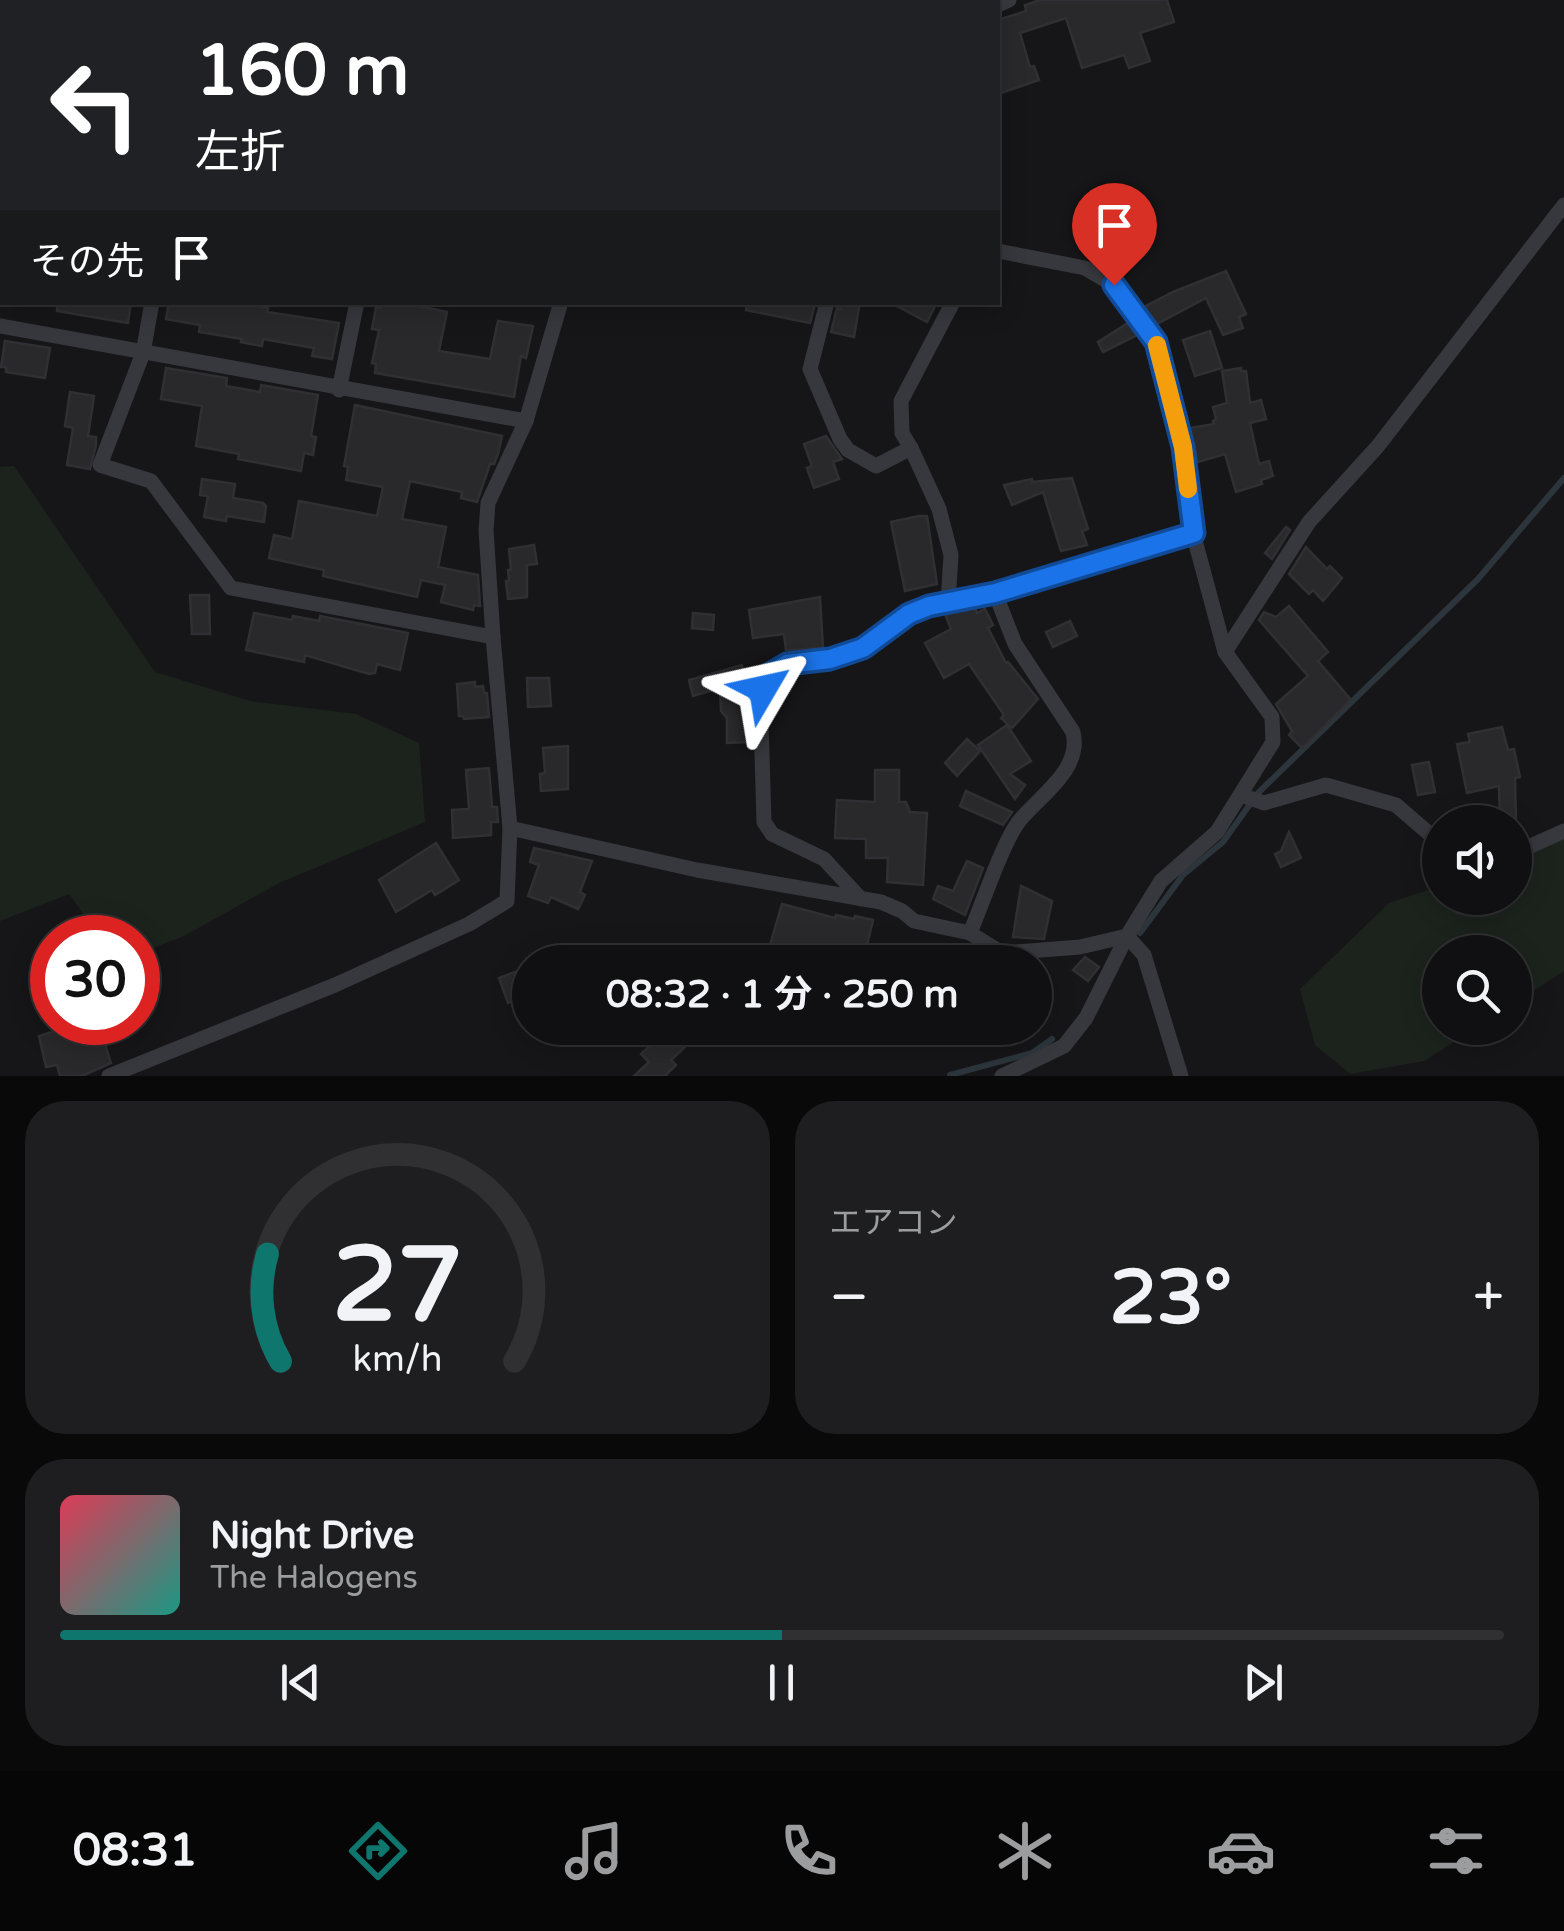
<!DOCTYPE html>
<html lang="ja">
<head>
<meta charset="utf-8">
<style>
  body { margin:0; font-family:"Varela Round","Noto Sans JP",sans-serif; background:#1e1e20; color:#f1f3f6; height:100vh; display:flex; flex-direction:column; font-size:38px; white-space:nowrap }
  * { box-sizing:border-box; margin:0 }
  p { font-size:32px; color:#9c9d9f }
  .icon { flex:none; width:55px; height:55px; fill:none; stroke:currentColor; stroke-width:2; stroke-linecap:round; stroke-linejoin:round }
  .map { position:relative; height:1076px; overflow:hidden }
  .details { display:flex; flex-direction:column; gap:25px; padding:25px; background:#09090a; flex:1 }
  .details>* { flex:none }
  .hud { position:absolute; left:0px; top:0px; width:1000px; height:305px; box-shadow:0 5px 25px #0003,0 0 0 2px #303032; background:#202124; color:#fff; overflow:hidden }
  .fabs { position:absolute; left:1422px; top:805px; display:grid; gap:20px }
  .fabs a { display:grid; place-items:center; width:110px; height:110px; border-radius:50%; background:#101012; box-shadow:0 5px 25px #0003,0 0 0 2px #303032; font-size:50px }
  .speed { position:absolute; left:30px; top:915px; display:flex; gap:20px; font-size:50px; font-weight:700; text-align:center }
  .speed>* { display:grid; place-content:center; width:130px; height:130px; border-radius:50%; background:#101012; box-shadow:0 5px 25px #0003,0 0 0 2px #303032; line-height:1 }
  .speed .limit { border:15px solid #d22; background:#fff; color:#111 }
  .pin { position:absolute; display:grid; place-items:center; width:85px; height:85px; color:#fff; margin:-102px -42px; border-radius:50% 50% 50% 0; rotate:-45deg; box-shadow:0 0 10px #0007 }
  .pin .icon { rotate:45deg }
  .me { position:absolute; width:110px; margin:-55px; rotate:54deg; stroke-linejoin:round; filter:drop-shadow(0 0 8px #0008) }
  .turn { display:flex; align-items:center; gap:35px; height:210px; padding:0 30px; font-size:45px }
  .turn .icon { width:130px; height:130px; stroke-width:2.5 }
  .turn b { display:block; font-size:70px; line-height:85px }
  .then { display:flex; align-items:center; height:95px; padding:0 30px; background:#0003; gap:20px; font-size:38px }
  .big { font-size:75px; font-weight:700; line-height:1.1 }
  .details .card { flex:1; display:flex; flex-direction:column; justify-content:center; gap:15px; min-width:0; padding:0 35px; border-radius:40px; background:#1e1e20 }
  .details .dial { align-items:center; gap:0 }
  .dial svg { height:260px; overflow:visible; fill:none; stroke:#303032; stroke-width:7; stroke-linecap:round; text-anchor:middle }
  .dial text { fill:#f1f3f6; stroke:none }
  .song { display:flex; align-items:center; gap:30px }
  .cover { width:120px; height:120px; border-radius:15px; background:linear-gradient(135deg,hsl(350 70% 55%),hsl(170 70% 35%)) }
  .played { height:10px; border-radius:5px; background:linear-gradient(90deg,#0f766e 50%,#303032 50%) }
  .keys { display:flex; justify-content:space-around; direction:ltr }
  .heat { display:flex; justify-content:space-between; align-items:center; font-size:55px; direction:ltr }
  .details .tiles { flex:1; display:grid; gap:25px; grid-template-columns:1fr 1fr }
  .card:last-child { grid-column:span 2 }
  .trip { position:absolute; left:512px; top:945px; width:540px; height:100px; border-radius:50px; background:#101012; box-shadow:0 5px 25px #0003,0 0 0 2px #303032; font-weight:700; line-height:100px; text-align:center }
  .tab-bar { display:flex; height:160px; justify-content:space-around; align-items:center; background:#060607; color:#9c9d9f }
  .tab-bar .icon { width:70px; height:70px }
  .tab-bar .on { color:#0f766e }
  .tab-bar b { font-size:45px; color:#f1f3f6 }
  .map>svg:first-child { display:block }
</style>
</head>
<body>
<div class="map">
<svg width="1564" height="1076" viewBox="0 0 1564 1076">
  <rect width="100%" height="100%" fill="#161618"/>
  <g fill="#1c231d">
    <path d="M 14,466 L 155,672 L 250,701 L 356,714 L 419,743 L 425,822 L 279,883 L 184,936 L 138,954 L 138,938 L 100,937 L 69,894 L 0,921 L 0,467 Z"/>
    <path d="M 1564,839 L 1564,971 L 1515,1003 L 1515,952 L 1440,952 L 1440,1028 L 1476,1028 L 1424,1061 L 1350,1074 L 1315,1045 L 1300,989 L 1389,903 L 1440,886 L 1440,898 L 1515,898 L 1515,860 Z"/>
  </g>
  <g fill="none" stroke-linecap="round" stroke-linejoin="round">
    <g stroke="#2c353c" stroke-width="6">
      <path d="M 1140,933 L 1183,875 L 1223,842 L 1258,793 L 1478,579 L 1564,478"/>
      <path d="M 950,1075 L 1032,1053 L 1052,1039"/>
    </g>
  </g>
  <g fill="#29292c" stroke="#303034" stroke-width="2.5">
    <path d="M 1040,0 L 1167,0 L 1174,22 L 1140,33 L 1150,61 L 1129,68 L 1124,55 L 1082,68 L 1066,18 L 1020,33 L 1030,67 L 1034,66 L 1039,80 L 998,94 L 998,20 L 1026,11 L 1025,5 Z"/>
    <path d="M 1226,271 L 1246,314 L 1239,317 L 1243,328 L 1223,335 L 1206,298 L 1157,324 L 1147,311 L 1146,306 L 1173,292 Z"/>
    <path d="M 58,302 L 131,302 L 128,323 L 57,311 Z"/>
    <path d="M 169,302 L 232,302 L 268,308 L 267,312 L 339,323 L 332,359 L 312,356 L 314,348 L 263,339 L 262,346 L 241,342 L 242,339 L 199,332 L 200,325 L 166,319 Z"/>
    <path d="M 382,302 L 401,302 L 447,312 L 439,351 L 490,359 L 498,321 L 533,326 L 526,358 L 521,356 L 514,397 L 375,373 L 376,364 L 372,363 L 379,330 L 372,329 L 376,307 L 381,308 Z"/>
    <path d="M 747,302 L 810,302 L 815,304 L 810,323 L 746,310 Z"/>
    <path d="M 843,302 L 860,302 L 854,337 L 831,332 L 837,308 L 841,309 Z"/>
    <path d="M 889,302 L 937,302 L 927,322 Z"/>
    <path d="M 1128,323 L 1137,335 L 1103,352 L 1098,342 Z"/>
    <path d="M 1210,331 L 1222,368 L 1195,376 L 1183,340 Z"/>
    <path d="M 5,341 L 50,348 L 45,378 L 6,372 L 6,367 L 1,367 Z"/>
    <path d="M 166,368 L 227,378 L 226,386 L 260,392 L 261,385 L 318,395 L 311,436 L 316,437 L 313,455 L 304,453 L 301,471 L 238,459 L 239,454 L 196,446 L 202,406 L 161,399 Z"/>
    <path d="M 1241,368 L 1241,371 L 1246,371 L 1250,403 L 1261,400 L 1266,419 L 1250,423 L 1259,464 L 1269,461 L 1273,476 L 1261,480 L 1262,484 L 1236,492 L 1225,454 L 1198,462 L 1190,428 L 1214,424 L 1213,421 L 1216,419 L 1213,407 L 1227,403 L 1222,371 Z"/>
    <path d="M 70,392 L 94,396 L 88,436 L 96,437 L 96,445 L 90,469 L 67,465 L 73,428 L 65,426 Z"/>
    <path d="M 355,405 L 502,436 L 498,454 L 494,464 L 490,464 L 477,502 L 461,498 L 462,492 L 410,481 L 402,519 L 446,527 L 438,567 L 478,575 L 480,606 L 474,605 L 473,610 L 441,602 L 445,585 L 421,580 L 417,597 L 323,576 L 324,570 L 269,558 L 274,535 L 292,539 L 299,501 L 377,516 L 383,487 L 346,480 L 348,467 L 344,466 Z"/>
    <path d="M 826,436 L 842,459 L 833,462 L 839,479 L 814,488 L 807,468 L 812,466 L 804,444 Z"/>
    <path d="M 1072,478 L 1088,529 L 1082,531 L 1087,545 L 1061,551 L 1043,492 L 1012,505 L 1004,485 L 1032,479 L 1032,482 Z"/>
    <path d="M 202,479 L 235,484 L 233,498 L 263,503 L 266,506 L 264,522 L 227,516 L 226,521 L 204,517 L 208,496 L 200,495 Z"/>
    <path d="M 919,516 L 927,516 L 937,584 L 905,591 L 891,522 Z"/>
    <path d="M 1286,527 L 1290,530 L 1272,559 L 1265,553 Z"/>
    <path d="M 534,545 L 537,564 L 527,565 L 527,597 L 508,599 L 506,581 L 509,581 L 508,570 L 511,570 L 509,549 Z"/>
    <path d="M 1306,547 L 1327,569 L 1330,566 L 1342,578 L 1323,601 L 1313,590 L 1309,594 L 1289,574 Z"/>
    <path d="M 190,595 L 209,595 L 210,634 L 192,634 Z"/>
    <path d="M 820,597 L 823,648 L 786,650 L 784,634 L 753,638 L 749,610 Z"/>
    <path d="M 1289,606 L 1328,652 L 1318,661 L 1351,700 L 1302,748 L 1289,735 L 1292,731 L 1276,704 L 1308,676 L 1259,620 L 1264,612 L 1276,617 Z"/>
    <path d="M 975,608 L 977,613 L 985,609 L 993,625 L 988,628 L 1006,663 L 1008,662 L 1038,699 L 1012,728 L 1001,718 L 1004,715 L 969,664 L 944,678 L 925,643 L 951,629 L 945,614 Z"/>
    <path d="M 254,613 L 292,620 L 293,616 L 319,621 L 320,616 L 408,633 L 400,670 L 377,664 L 375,673 L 369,674 L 305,655 L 304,662 L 246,650 Z"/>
    <path d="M 693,613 L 714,615 L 713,630 L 692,628 Z"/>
    <path d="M 1070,621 L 1077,636 L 1053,647 L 1046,632 Z"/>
    <path d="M 742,665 L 750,708 L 750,742 L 727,743 L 727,718 L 721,711 L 720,688 L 693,696 L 689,680 Z"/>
    <path d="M 527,678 L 549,678 L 551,706 L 528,707 Z"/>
    <path d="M 475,682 L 475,687 L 483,686 L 484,693 L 487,693 L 489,717 L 464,719 L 463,716 L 459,716 L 457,684 Z"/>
    <path d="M 1007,725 L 1031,761 L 1010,774 L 1025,785 L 1015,799 L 978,745 Z"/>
    <path d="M 1502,727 L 1508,750 L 1514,749 L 1520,777 L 1515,778 L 1516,822 L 1500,822 L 1499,786 L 1467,793 L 1457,744 L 1470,742 L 1468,734 Z"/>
    <path d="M 967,739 L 980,751 L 957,776 L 945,763 Z"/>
    <path d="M 568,746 L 568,789 L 541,791 L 540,774 L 545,773 L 543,748 Z"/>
    <path d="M 1429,762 L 1435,792 L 1418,795 L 1412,765 Z"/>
    <path d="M 489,768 L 492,807 L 497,807 L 498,822 L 491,822 L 491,835 L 453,838 L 452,810 L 469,809 L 466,770 Z"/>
    <path d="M 875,770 L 899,770 L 899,802 L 906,802 L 910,812 L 927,813 L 923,885 L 887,882 L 888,858 L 866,858 L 866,839 L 835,838 L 837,800 L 875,802 Z"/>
    <path d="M 966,791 L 1012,812 L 1003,825 L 960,806 Z"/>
    <path d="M 1289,832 L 1301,858 L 1281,867 L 1275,854 L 1281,851 Z"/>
    <path d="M 436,843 L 459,880 L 435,895 L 432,890 L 396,912 L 379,880 Z"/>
    <path d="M 534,848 L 592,861 L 580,892 L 585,895 L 578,909 L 551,897 L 548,903 L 528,896 L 539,865 L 530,862 Z"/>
    <path d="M 967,861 L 983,868 L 965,915 L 933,899 L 938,886 L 953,891 Z"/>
    <path d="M 1021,886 L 1052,901 L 1044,939 L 1013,937 Z"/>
    <path d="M 782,904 L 835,918 L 836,915 L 854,919 L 855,916 L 873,920 L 863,962 L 765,962 Z"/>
    <path d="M 1085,957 L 1099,967 L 1088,981 L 1073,970 Z"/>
    <path d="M 530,966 L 530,995 L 508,1003 L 499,978 Z"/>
    <path d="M 82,1022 L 98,1022 L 111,1063 L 82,1076 L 60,1076 L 57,1065 L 46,1067 L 39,1036 Z"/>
    <path d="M 669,1028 L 705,1028 L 671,1060 L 676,1065 L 665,1076 L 634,1076 L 649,1062 L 641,1054 Z"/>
  </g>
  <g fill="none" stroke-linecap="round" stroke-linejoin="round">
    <g stroke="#37383d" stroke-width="15">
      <path d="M 7,0 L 19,2"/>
      <path d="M 559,0 L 571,2"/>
      <path d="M 299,2 L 300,0"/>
      <path d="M 671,2 L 679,0"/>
      <path d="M 746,2 L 747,0"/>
      <path d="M 998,5 L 1009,0"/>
      <path d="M 0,109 L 2,109"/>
      <path d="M 0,206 L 2,206"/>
      <path d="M 998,251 L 1085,268 L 1114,285 L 1156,342 L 1183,447 L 1193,533 L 1225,652 L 1272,717 L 1273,742 L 1217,832 L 1161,881 L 1127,936 L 1086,1018 L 1064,1046 L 1002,1076"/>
      <path d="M 152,302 L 143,353 L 100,465 L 151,481 L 231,588 L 493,637"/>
      <path d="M 827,302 L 810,369 L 840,439 L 848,450 L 876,466 L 911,448 L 939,509 L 951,555 L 948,603"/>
      <path d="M 0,326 L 526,421"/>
      <path d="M 339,390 L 357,302"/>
      <path d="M 911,448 L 902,433 L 901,401 L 953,302"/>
      <path d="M 1225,652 L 1309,522 L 1378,446 L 1564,205"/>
      <path d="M 1241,795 L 1264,803 L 1326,785 L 1396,805 L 1440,843"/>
      <path d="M 510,828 L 697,870 L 881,902 L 902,911 L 914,921 L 970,933 L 1002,953 L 1080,947 L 1127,936"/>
      <path d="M 1515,853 L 1564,831"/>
      <path d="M 861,899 L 824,859 L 772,834 L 764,822 L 761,722 L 766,676 L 787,664 L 830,659 L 863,648 L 909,614 L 929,606 L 995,593 L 1193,533"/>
      <path d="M 970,933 C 982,905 1003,841 1020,820 C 1042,794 1082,769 1073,732 L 1015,644 L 995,593"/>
      <path d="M 1127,936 L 1144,955 L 1181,1076"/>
      <path d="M 109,1076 L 335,985 L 469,924 L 507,901 L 510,828 L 493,637 L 486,530 L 488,503 L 526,421 L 561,302"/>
    </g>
  </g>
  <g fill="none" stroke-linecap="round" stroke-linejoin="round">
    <defs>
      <path id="route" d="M 763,689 L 766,676 L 787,664 L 830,659 L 863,648 L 909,614 L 929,606 L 995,593 L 1194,533 L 1183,447 L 1156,342 L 1114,285"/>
    </defs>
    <use href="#route" stroke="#114b97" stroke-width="25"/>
    <use href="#route" stroke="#1a73e8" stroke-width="18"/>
    <path stroke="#f59e0b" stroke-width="18" d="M 1157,345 L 1183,447 L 1188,489"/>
  </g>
</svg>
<div class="fabs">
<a><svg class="icon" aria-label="sound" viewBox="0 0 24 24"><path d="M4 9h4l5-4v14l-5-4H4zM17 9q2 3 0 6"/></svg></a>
<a><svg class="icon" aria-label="search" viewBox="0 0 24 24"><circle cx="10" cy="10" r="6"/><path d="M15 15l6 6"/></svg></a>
</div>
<div class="speed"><div class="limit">30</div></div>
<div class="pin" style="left:1114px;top:285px;background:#d93025"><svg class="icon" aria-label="arrive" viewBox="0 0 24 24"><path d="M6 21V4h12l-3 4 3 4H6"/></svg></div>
<svg class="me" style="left:763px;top:689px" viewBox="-20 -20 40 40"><path d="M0-17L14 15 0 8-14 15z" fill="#1a73e8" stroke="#fff" stroke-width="4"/></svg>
<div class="trip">08:32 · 1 分 · 250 m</div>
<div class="hud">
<div class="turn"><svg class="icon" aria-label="left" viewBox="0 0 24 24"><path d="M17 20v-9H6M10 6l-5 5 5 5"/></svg><div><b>160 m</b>左折</div></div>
<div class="then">その先<svg class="icon" aria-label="arrive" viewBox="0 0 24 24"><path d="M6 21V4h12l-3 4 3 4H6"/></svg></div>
</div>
</div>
<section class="details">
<div class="tiles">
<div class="card dial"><svg viewBox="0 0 100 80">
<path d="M14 69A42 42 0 1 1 86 69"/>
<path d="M14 69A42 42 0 0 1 10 36" stroke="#0f766e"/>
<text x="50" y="56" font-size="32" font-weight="700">27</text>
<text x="50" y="72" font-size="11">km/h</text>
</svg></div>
<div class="card"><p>エアコン</p>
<div class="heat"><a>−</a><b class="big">23°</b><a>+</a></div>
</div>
<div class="card">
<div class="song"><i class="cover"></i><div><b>Night Drive</b><p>The Halogens</p></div></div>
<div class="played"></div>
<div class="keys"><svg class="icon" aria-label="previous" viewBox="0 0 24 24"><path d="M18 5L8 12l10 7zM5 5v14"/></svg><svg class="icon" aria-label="pause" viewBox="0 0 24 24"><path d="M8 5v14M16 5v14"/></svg><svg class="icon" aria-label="next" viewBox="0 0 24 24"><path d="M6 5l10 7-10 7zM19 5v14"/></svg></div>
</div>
</div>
</section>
<nav class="tab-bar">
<b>08:31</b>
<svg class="icon on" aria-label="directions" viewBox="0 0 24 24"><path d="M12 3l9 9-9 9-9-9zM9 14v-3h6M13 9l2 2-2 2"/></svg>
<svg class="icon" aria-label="music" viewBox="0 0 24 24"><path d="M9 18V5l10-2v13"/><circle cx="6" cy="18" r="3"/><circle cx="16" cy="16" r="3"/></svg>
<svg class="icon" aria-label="phone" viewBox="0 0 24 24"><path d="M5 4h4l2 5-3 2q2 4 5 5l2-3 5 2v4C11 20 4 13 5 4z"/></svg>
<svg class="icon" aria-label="climate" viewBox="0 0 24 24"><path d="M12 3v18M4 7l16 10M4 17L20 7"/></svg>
<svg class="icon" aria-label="car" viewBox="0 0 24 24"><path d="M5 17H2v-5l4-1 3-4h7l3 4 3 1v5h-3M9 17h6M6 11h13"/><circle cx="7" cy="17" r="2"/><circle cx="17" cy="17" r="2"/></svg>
<svg class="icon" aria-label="filters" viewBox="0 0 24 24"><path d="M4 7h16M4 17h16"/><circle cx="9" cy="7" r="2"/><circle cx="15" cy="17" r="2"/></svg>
</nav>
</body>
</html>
